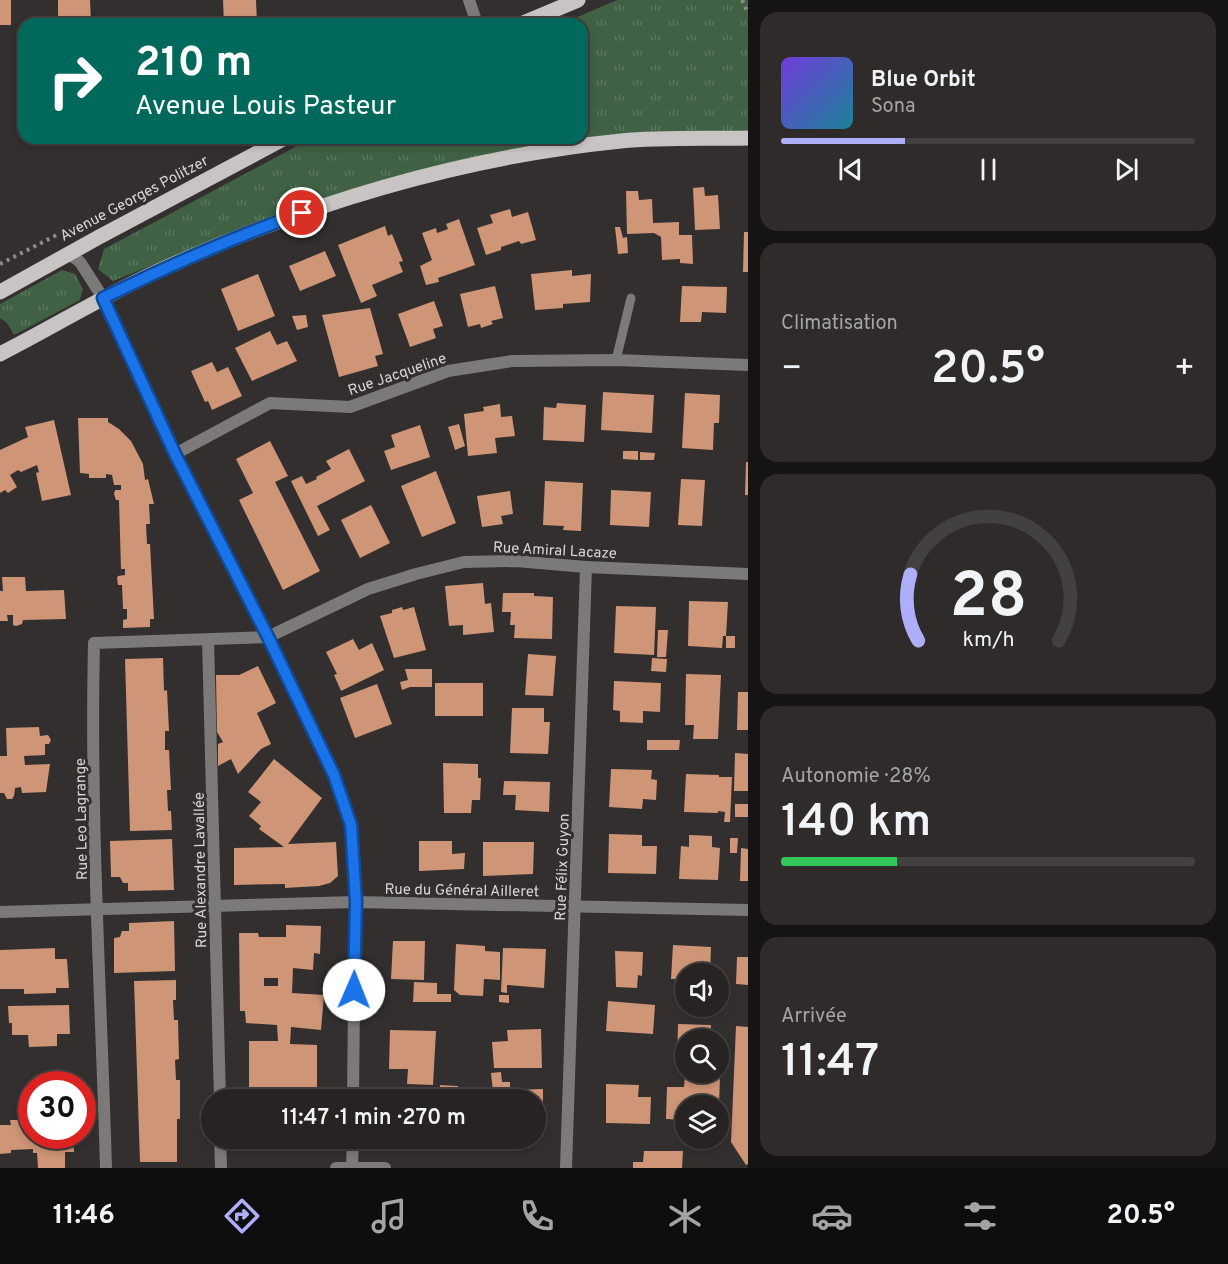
<!DOCTYPE html>
<html lang="fr">
<head>
<meta charset="utf-8">
<style>
  body { margin:0; font-family:Overpass,sans-serif; background:#2e2b2a; color:#f1f3f6; height:100vh; display:flex; flex-direction:column; font-size:22px; white-space:nowrap }
  * { box-sizing:border-box; margin:0 }
  p { font-size:20px; color:#a4a4a5 }
  .icon { flex:none; width:33px; height:33px; fill:none; stroke:currentColor; stroke-width:2; stroke-linecap:round; stroke-linejoin:round }
  .map { position:relative; flex:1; overflow:hidden }
  .details { display:flex; flex-direction:column; gap:12px; padding:12px; background:#151313; width:480px }
  .details>* { flex:none }
  .guide { position:absolute; left:18px; top:18px; width:570px; height:126px; border-radius:18px; box-shadow:0 3px 9px #0003,0 0 0 2px #424040; background:#00695c; color:#fff; overflow:hidden }
  .buttons { position:absolute; left:675px; top:963px; display:grid; gap:12px }
  .buttons a { display:grid; place-items:center; width:54px; height:54px; border-radius:50%; background:#262322; box-shadow:0 3px 9px #0003,0 0 0 2px #424040; font-size:30px }
  .speed { position:absolute; left:18px; top:1071px; display:flex; gap:12px; font-size:30px; font-weight:700; text-align:center }
  .speed>* { display:grid; place-content:center; width:78px; height:78px; border-radius:50%; background:#262322; box-shadow:0 3px 9px #0003,0 0 0 2px #424040; line-height:1 }
  .speed .limit { border:9px solid #d22; background:#fff; color:#111 }
  .pin { position:absolute; display:grid; place-items:center; width:51px; height:51px; color:#fff; margin:-26px; border:3px solid #fff; border-radius:50%; box-shadow:0 2px 6px #0007 }
  .me { position:absolute; width:66px; margin:-33px; rotate:1deg; stroke-linejoin:round; filter:drop-shadow(0 0 4px #0008) }
  .turn { display:flex; align-items:center; gap:21px; height:126px; padding:0 18px; font-size:27px }
  .turn .icon { width:78px; height:78px; stroke-width:2.5 }
  .turn b { display:block; font-size:42px; line-height:51px }
  .big { font-size:45px; font-weight:600; line-height:1.1 }
  .details .card { flex:1; display:flex; flex-direction:column; justify-content:center; gap:9px; min-width:0; padding:0 21px; border-radius:18px; background:#2e2b2a }
  .details .dial { align-items:center; gap:0 }
  .dial svg { height:156px; overflow:visible; fill:none; stroke:#424040; stroke-width:7; stroke-linecap:round; text-anchor:middle }
  .dial text { fill:#f1f3f6; stroke:none }
  .song { display:flex; align-items:center; gap:18px }
  .cover { width:72px; height:72px; border-radius:9px; background:linear-gradient(135deg,hsl(260 70% 55%),hsl(190 70% 35%)) }
  .played { height:6px; border-radius:3px; background:linear-gradient(90deg,#afaefa 30%,#424040 30%) }
  .keys { display:flex; justify-content:space-around; direction:ltr }
  .heat { display:flex; justify-content:space-between; align-items:center; font-size:33px; direction:ltr }
  .charge { height:9px; border-radius:4px; background:linear-gradient(90deg,#34c759 28%,#424040 0) }
  .trip { position:absolute; left:201px; top:1089px; width:345px; height:60px; border-radius:30px; background:#262322; box-shadow:0 3px 9px #0003,0 0 0 2px #424040; font-weight:600; line-height:60px; text-align:center }
  .tabs { display:flex; height:96px; justify-content:space-around; align-items:center; background:#0f0e0e; color:#a4a4a5 }
  .tabs .icon { width:42px; height:42px }
  .tabs .selected { color:#afaefa }
  .tabs b { font-size:27px; color:#f1f3f6 }
  main { display:flex; flex:1; min-height:0 }
  .map>svg:first-child { display:block }
</style>
</head>
<body>
<main>
<div class="map">
<svg width="748" height="1168" viewBox="0 0 748 1168">
  <defs>
    <pattern id="grass-tufts" width="24" height="20" patternUnits="userSpaceOnUse" patternTransform="scale(1.5)"><rect width="24" height="20" fill="#406144"/><path d="M3 7l-1-3M5 7V3M7 7l1-3M15 17l-1-3M17 17v-4M19 17l1-3" fill="none" stroke="#5b775e"/></pattern>
  </defs>
  <rect width="100%" height="100%" fill="#322f2e"/>
  <g fill="url(#grass-tufts)">
    <path d="M 617,0 L 748,0 L 748,132 L 622,135 L 260,222 L 113,281 L 98,269 L 104,249 L 312,138 L 582,138 L 582,24 L 561,24 Z"/>
    <path d="M 62,270 L 75,274 L 83,289 L 80,300 L 14,335 L 7,323 L 0,318 L 0,304 Z"/>
  </g>
  <g fill="#ce9577" fill-rule="evenodd">
    <rect x="0" y="0" width="11" height="25"/>
    <path d="M 58,0 L 90,0 L 91,24 L 58,24 Z"/>
    <path d="M 223,0 L 256,0 L 257,24 L 224,24 Z"/>
    <path d="M 704,187 L 705,196 L 718,195 L 720,229 L 695,230 L 693,188 Z"/>
    <path d="M 626,191 L 638,191 L 639,200 L 652,199 L 653,223 L 679,222 L 679,235 L 692,235 L 693,264 L 680,263 L 680,259 L 662,260 L 661,237 L 654,233 L 627,234 Z"/>
    <path d="M 510,209 L 512,217 L 528,212 L 536,240 L 521,244 L 519,241 L 501,247 L 501,250 L 486,255 L 477,228 L 493,223 L 490,215 Z"/>
    <path d="M 459,219 L 475,265 L 438,278 L 439,282 L 426,285 L 420,266 L 432,260 L 422,233 L 436,228 L 437,233 L 448,229 L 446,224 Z"/>
    <path d="M 385,226 L 388,236 L 392,234 L 403,261 L 399,262 L 403,272 L 372,285 L 377,296 L 361,303 L 338,245 Z"/>
    <path d="M 615,227 L 620,227 L 623,238 L 627,237 L 628,253 L 618,254 Z"/>
    <path d="M 744,232 L 748,232 L 748,272 L 743,272 Z"/>
    <path d="M 325,251 L 336,276 L 300,291 L 289,266 Z"/>
    <path d="M 572,270 L 572,276 L 591,274 L 590,302 L 563,304 L 563,308 L 535,310 L 531,274 Z"/>
    <path d="M 258,274 L 275,316 L 238,331 L 221,289 Z"/>
    <path d="M 495,286 L 503,318 L 491,321 L 493,324 L 481,328 L 480,324 L 468,327 L 460,294 Z"/>
    <path d="M 682,286 L 727,287 L 726,313 L 702,312 L 701,322 L 680,322 Z"/>
    <path d="M 434,301 L 443,326 L 433,329 L 436,338 L 410,347 L 398,314 Z"/>
    <path d="M 370,308 L 383,354 L 375,356 L 378,366 L 339,377 L 322,315 Z"/>
    <path d="M 306,315 L 308,327 L 297,330 L 292,316 Z"/>
    <path d="M 270,331 L 277,345 L 287,341 L 297,361 L 252,381 L 235,348 Z"/>
    <path d="M 212,362 L 217,372 L 228,367 L 242,396 L 212,410 L 208,401 L 205,402 L 191,371 Z"/>
    <path d="M 603,392 L 654,395 L 652,433 L 601,430 Z"/>
    <path d="M 685,393 L 720,395 L 719,423 L 714,423 L 713,450 L 682,448 Z"/>
    <path d="M 557,403 L 586,405 L 584,442 L 543,440 L 544,407 L 556,408 Z"/>
    <path d="M 500,404 L 501,417 L 512,416 L 515,436 L 495,438 L 497,453 L 468,456 L 464,414 L 484,411 L 483,407 Z"/>
    <path d="M 78,418 L 108,418 L 108,422 L 119,429 L 131,441 L 143,464 L 145,480 L 148,479 L 154,504 L 149,504 L 150,524 L 146,524 L 147,544 L 150,544 L 154,619 L 150,619 L 150,627 L 123,628 L 123,620 L 127,619 L 127,609 L 123,609 L 122,585 L 118,585 L 117,578 L 118,576 L 125,575 L 125,569 L 121,569 L 119,500 L 116,500 L 114,494 L 115,490 L 121,490 L 121,485 L 114,485 L 112,475 L 106,474 L 106,478 L 89,478 L 89,474 L 80,473 Z"/>
    <path d="M 54,420 L 71,495 L 42,501 L 36,473 L 39,472 L 37,465 L 21,472 L 18,470 L 10,475 L 17,487 L 8,493 L 5,490 L 0,493 L 0,450 L 28,437 L 25,427 Z"/>
    <path d="M 459,424 L 465,446 L 455,450 L 448,427 Z"/>
    <path d="M 420,425 L 430,457 L 391,470 L 384,451 L 395,447 L 391,435 Z"/>
    <path d="M 270,441 L 288,476 L 275,482 L 320,571 L 283,590 L 239,500 L 253,493 L 236,459 Z"/>
    <path d="M 349,449 L 365,481 L 317,506 L 330,530 L 318,536 L 291,481 L 302,476 L 306,484 L 317,479 L 316,477 L 331,469 L 326,461 Z"/>
    <path d="M 623,451 L 638,451 L 638,460 L 623,459 Z"/>
    <path d="M 640,452 L 655,453 L 654,460 L 640,460 Z"/>
    <path d="M 746,462 L 748,462 L 748,495 L 745,495 Z"/>
    <path d="M 436,471 L 456,523 L 422,537 L 401,486 Z"/>
    <path d="M 681,479 L 705,480 L 702,526 L 678,525 Z"/>
    <path d="M 545,481 L 583,483 L 581,531 L 563,530 L 564,526 L 543,525 Z"/>
    <path d="M 611,490 L 651,492 L 649,527 L 610,525 Z"/>
    <path d="M 510,491 L 513,514 L 501,516 L 503,524 L 482,527 L 477,496 Z"/>
    <path d="M 371,505 L 390,543 L 360,558 L 341,520 Z"/>
    <path d="M 2,577 L 25,577 L 26,591 L 64,590 L 66,619 L 23,620 L 22,624 L 16,626 L 13,625 L 13,615 L 7,615 L 8,621 L 0,621 L 0,591 L 3,591 Z"/>
    <path d="M 483,583 L 485,604 L 491,603 L 494,632 L 463,635 L 463,625 L 449,626 L 445,586 Z"/>
    <path d="M 503,593 L 534,593 L 534,596 L 553,597 L 552,639 L 514,638 L 515,625 L 510,625 L 511,612 L 502,612 Z"/>
    <path d="M 689,601 L 728,602 L 726,636 L 723,636 L 722,648 L 688,646 Z"/>
    <path d="M 616,606 L 656,607 L 654,655 L 614,653 Z"/>
    <path d="M 402,607 L 403,610 L 414,607 L 426,650 L 394,658 L 380,616 L 392,613 L 392,610 Z"/>
    <path d="M 658,630 L 668,630 L 666,657 L 657,657 Z"/>
    <rect x="726" y="636" width="9" height="12"/>
    <path d="M 353,639 L 359,650 L 372,643 L 384,670 L 341,691 L 334,675 L 337,674 L 326,652 Z"/>
    <path d="M 528,654 L 556,656 L 553,696 L 525,695 Z"/>
    <path d="M 163,658 L 164,691 L 167,690 L 169,731 L 165,731 L 165,750 L 169,750 L 171,790 L 167,790 L 168,811 L 171,811 L 172,830 L 130,831 L 125,659 Z"/>
    <path d="M 652,658 L 667,659 L 666,672 L 651,671 Z"/>
    <path d="M 258,666 L 276,703 L 257,713 L 271,744 L 261,749 L 238,774 L 231,759 L 218,766 L 218,744 L 223,742 L 217,732 L 216,675 L 239,675 Z"/>
    <path d="M 405,669 L 432,669 L 432,687 L 410,687 L 402,690 L 400,682 L 408,680 Z"/>
    <path d="M 686,674 L 721,675 L 718,739 L 693,739 L 694,725 L 685,725 Z"/>
    <path d="M 614,681 L 661,683 L 660,712 L 643,711 L 643,723 L 620,722 L 620,711 L 613,710 Z"/>
    <rect x="435" y="683" width="48" height="33"/>
    <path d="M 377,684 L 392,724 L 355,738 L 340,698 Z"/>
    <path d="M 738,692 L 748,692 L 748,730 L 737,730 Z"/>
    <path d="M 512,708 L 544,708 L 544,722 L 550,722 L 548,754 L 510,753 Z"/>
    <path d="M 39,727 L 40,736 L 48,735 L 51,740 L 49,744 L 45,744 L 45,755 L 24,756 L 25,765 L 50,764 L 46,792 L 22,793 L 21,787 L 15,788 L 14,796 L 12,799 L 7,799 L 4,793 L 0,793 L 0,756 L 7,756 L 6,728 Z"/>
    <path d="M 647,740 L 680,740 L 679,750 L 647,750 Z"/>
    <path d="M 735,753 L 748,754 L 748,791 L 734,791 Z"/>
    <path d="M 274,759 L 322,798 L 288,844 L 336,842 L 338,876 L 330,883 L 319,886 L 285,888 L 285,884 L 234,885 L 234,848 L 284,847 L 259,829 L 261,826 L 249,816 L 261,802 L 248,792 Z"/>
    <path d="M 443,763 L 478,764 L 478,778 L 481,778 L 480,800 L 472,800 L 471,813 L 444,813 Z"/>
    <path d="M 611,769 L 652,770 L 651,779 L 657,780 L 656,800 L 643,799 L 642,809 L 609,807 Z"/>
    <path d="M 686,774 L 719,775 L 719,777 L 732,777 L 730,822 L 724,822 L 725,812 L 718,811 L 718,813 L 684,812 Z"/>
    <path d="M 504,781 L 550,782 L 549,812 L 515,810 L 516,795 L 503,795 Z"/>
    <rect x="735" y="804" width="13" height="13"/>
    <path d="M 609,834 L 642,835 L 642,846 L 657,846 L 656,874 L 608,873 Z"/>
    <path d="M 689,835 L 712,836 L 712,847 L 720,848 L 718,880 L 679,879 L 681,846 L 689,847 Z"/>
    <path d="M 730,838 L 738,838 L 737,853 L 730,853 Z"/>
    <path d="M 172,839 L 174,890 L 128,891 L 128,883 L 123,883 L 120,877 L 111,877 L 110,841 Z"/>
    <path d="M 419,841 L 452,841 L 452,854 L 465,853 L 464,869 L 419,871 Z"/>
    <path d="M 483,842 L 534,842 L 533,874 L 483,876 Z"/>
    <path d="M 741,848 L 748,849 L 748,881 L 740,881 Z"/>
    <path d="M 174,921 L 175,971 L 114,973 L 114,938 L 120,937 L 122,931 L 129,931 L 129,923 Z"/>
    <path d="M 286,925 L 321,926 L 320,954 L 314,953 L 313,970 L 293,968 L 292,993 L 324,995 L 321,1030 L 291,1027 L 290,1044 L 317,1045 L 317,1092 L 278,1091 L 278,1100 L 243,1100 L 243,1090 L 249,1090 L 249,1041 L 278,1041 L 277,1025 L 246,1023 L 245,1011 L 240,1011 L 239,933 L 258,933 L 259,937 L 286,937 ZM 264,978 L 278,978 L 278,986 L 264,986 Z"/>
    <path d="M 393,941 L 425,941 L 424,980 L 391,979 Z"/>
    <path d="M 456,944 L 485,946 L 485,951 L 500,952 L 500,980 L 484,979 L 483,996 L 460,995 L 454,990 Z"/>
    <path d="M 673,945 L 711,947 L 710,974 L 686,974 L 686,995 L 679,994 L 679,979 L 671,979 Z"/>
    <path d="M 55,948 L 55,959 L 67,959 L 69,988 L 56,988 L 56,993 L 24,994 L 24,989 L 0,989 L 0,950 Z"/>
    <path d="M 503,948 L 546,949 L 544,988 L 507,985 L 507,993 L 501,992 Z"/>
    <path d="M 615,951 L 643,952 L 642,976 L 638,975 L 637,988 L 616,987 Z"/>
    <path d="M 737,957 L 748,957 L 748,985 L 736,984 Z"/>
    <path d="M 176,980 L 176,1000 L 173,1000 L 174,1020 L 178,1020 L 179,1059 L 175,1060 L 176,1080 L 180,1080 L 180,1119 L 177,1119 L 177,1162 L 140,1162 L 134,981 Z"/>
    <path d="M 414,982 L 437,983 L 437,994 L 451,994 L 451,1002 L 413,1002 Z"/>
    <path d="M 499,995 L 509,995 L 509,1003 L 499,1002 Z"/>
    <path d="M 608,1001 L 655,1005 L 653,1034 L 606,1031 Z"/>
    <path d="M 69,1005 L 70,1034 L 57,1034 L 57,1046 L 29,1047 L 28,1035 L 12,1035 L 12,1023 L 9,1023 L 8,1006 Z"/>
    <path d="M 678,1024 L 711,1025 L 710,1040 L 686,1040 L 686,1073 L 680,1073 L 680,1062 L 677,1063 Z"/>
    <path d="M 736,1026 L 748,1027 L 748,1164 L 746,1165 L 731,1142 Z"/>
    <path d="M 541,1029 L 542,1068 L 494,1068 L 492,1042 L 508,1041 L 507,1030 Z"/>
    <path d="M 390,1030 L 436,1031 L 433,1085 L 407,1084 L 408,1069 L 389,1069 Z"/>
    <path d="M 501,1072 L 502,1082 L 510,1082 L 510,1090 L 543,1089 L 543,1118 L 536,1118 L 536,1100 L 494,1100 L 491,1073 Z"/>
    <path d="M 685,1075 L 720,1076 L 719,1106 L 686,1106 L 686,1120 L 666,1119 L 667,1087 L 684,1087 Z"/>
    <path d="M 606,1084 L 639,1085 L 638,1097 L 651,1097 L 650,1124 L 606,1123 Z"/>
    <path d="M 440,1085 L 458,1086 L 457,1100 L 441,1100 Z"/>
    <path d="M 10,1120 L 21,1120 L 21,1125 L 32,1124 L 32,1136 L 73,1136 L 74,1152 L 65,1152 L 65,1168 L 38,1168 L 37,1153 L 33,1153 L 33,1149 L 11,1150 L 11,1153 L 0,1154 L 0,1125 L 11,1125 Z"/>
    <path d="M 243,1138 L 312,1138 L 312,1143 L 244,1143 Z"/>
    <path d="M 407,1138 L 440,1138 L 440,1142 L 406,1140 Z"/>
    <path d="M 644,1151 L 683,1151 L 682,1168 L 633,1168 L 633,1162 L 643,1162 Z"/>
  </g>
  <g fill="none" stroke-linecap="round" stroke-linejoin="round">
    <g stroke="#8e8b8a" stroke-width="4" stroke-dasharray="3 4.5" stroke-linecap="butt">
      <path d="M 742,0 L 748,13"/>
      <path d="M 0,264 L 90,218"/>
    </g>
    <path stroke="#7b7a79" stroke-width="9" d="M 616,360 L 631,298"/>
    <g stroke="#7b7a79" stroke-width="12">
      <path d="M 469,0 L 477,24"/>
      <path d="M 69,254 L 80,262 L 103,298 L 175,454 L 268,637 L 334,775 L 351,825 L 355,902 L 353,1100"/>
      <path d="M 175,454 L 270,403 L 350,407 L 448,371 L 512,361 L 616,360 L 748,365"/>
      <path d="M 208,640 L 220,1100"/>
      <path d="M 0,912 L 355,902 L 748,910"/>
      <path d="M 220,1138 L 221,1168"/>
      <path d="M 106,1168 C 101,993 90,818 94,643 L 268,637 L 368,589 L 416,574 L 464,562 L 516,561 L 586,567 L 748,574"/>
      <path d="M 336,1168 L 385,1168"/>
      <path d="M 352,1168 L 353,1138"/>
      <path d="M 566,1168 L 586,567"/>
    </g>
    <g stroke="#c7c4c3" stroke-width="15">
      <path d="M 521,24 L 578,0"/>
      <path d="M 0,292 L 99,237 L 285,138"/>
      <path d="M 0,354 C 53,327 103,296 156,272 C 303,205 461,157 621,141 C 663,137 706,139 748,138"/>
    </g>
  </g>
  <g fill="none" stroke-linecap="round" stroke-linejoin="round">
    <defs>
      <path id="route" d="M 302,213 C 234,237 168,266 103,298 L 175,454 L 268,637 L 334,775 L 351,825 L 356,902 L 354,990"/>
    </defs>
    <use href="#route" stroke="#114b97" stroke-width="15"/>
    <use href="#route" stroke="#1a73e8" stroke-width="10"/>
  </g>
  <g text-anchor="middle" stroke-width="6" stroke-linejoin="round" paint-order="stroke">
    <g font-size="15" fill="#d9d7d6" stroke="#322f2e">
      <text transform="translate(134 198) rotate(-28)" y="5">Avenue Georges Politzer</text>
      <text transform="translate(397 374) rotate(-19)" y="5">Rue Jacqueline</text>
      <text transform="translate(555 550) rotate(3)" y="5">Rue Amiral Lacaze</text>
      <text transform="translate(81 819) rotate(-91)" y="5">Rue Leo Lagrange</text>
      <text transform="translate(562 867) rotate(-88)" y="5">Rue Félix Guyon</text>
      <text transform="translate(200 870) rotate(-91)" y="5">Rue Alexandre Lavallée</text>
      <text transform="translate(462 890) rotate(1)" y="5">Rue du Général Ailleret</text>
    </g>
  </g>
</svg>
<div class="buttons">
<a><svg class="icon" aria-label="sound" viewBox="0 0 24 24"><path d="M4 9h4l5-4v14l-5-4H4zM17 9q2 3 0 6"/></svg></a>
<a><svg class="icon" aria-label="search" viewBox="0 0 24 24"><circle cx="10" cy="10" r="6"/><path d="M15 15l6 6"/></svg></a>
<a><svg class="icon" aria-label="layers" viewBox="0 0 24 24"><path d="M12 4l9 5-9 5-9-5zM3 14l9 5 9-5"/></svg></a>
</div>
<div class="speed"><div class="limit">30</div></div>
<div class="pin" style="left:302px;top:213px;background:#d93025"><svg class="icon" aria-label="arrive" viewBox="0 0 24 24"><path d="M6 21V4h12l-3 4 3 4H6"/></svg></div>
<svg class="me" style="left:354px;top:990px" viewBox="-20 -20 40 40"><circle r="19" fill="#fff"/><path d="M0-13L10 11 0 6-10 11z" fill="#1a73e8"/></svg>
<div class="trip">11:47 · 1 min · 270 m</div>
<div class="guide">
<div class="turn"><svg class="icon" aria-label="right" viewBox="0 0 24 24"><path d="M7 20v-9h11M14 6l5 5-5 5"/></svg><div><b>210 m</b>Avenue Louis Pasteur</div></div>
</div>
</div>
<section class="details">
<div class="card">
<div class="song"><i class="cover"></i><div><b>Blue Orbit</b><p>Sona</p></div></div>
<div class="played"></div>
<div class="keys"><svg class="icon" aria-label="previous" viewBox="0 0 24 24"><path d="M18 5L8 12l10 7zM5 5v14"/></svg><svg class="icon" aria-label="pause" viewBox="0 0 24 24"><path d="M8 5v14M16 5v14"/></svg><svg class="icon" aria-label="next" viewBox="0 0 24 24"><path d="M6 5l10 7-10 7zM19 5v14"/></svg></div>
</div>
<div class="card"><p>Climatisation</p>
<div class="heat"><a>−</a><b class="big">20.5°</b><a>+</a></div>
</div>
<div class="card dial"><svg viewBox="0 0 100 80">
<path d="M14 69A42 42 0 1 1 86 69"/>
<path d="M14 69A42 42 0 0 1 10 35" stroke="#afaefa"/>
<text x="50" y="56" font-size="32" font-weight="700">28</text>
<text x="50" y="72" font-size="11">km/h</text>
</svg></div>
<div class="card"><p>Autonomie · 28%</p><b class="big">140 km</b><div class="charge"></div></div>
<div class="card"><p>Arrivée</p><b class="big">11:47</b></div>
</section>
</main>
<nav class="tabs">
<b>11:46</b>
<svg class="icon selected" aria-label="directions" viewBox="0 0 24 24"><path d="M12 3l9 9-9 9-9-9zM9 14v-3h6M13 9l2 2-2 2"/></svg>
<svg class="icon" aria-label="music" viewBox="0 0 24 24"><path d="M9 18V5l10-2v13"/><circle cx="6" cy="18" r="3"/><circle cx="16" cy="16" r="3"/></svg>
<svg class="icon" aria-label="phone" viewBox="0 0 24 24"><path d="M5 4h4l2 5-3 2q2 4 5 5l2-3 5 2v4C11 20 4 13 5 4z"/></svg>
<svg class="icon" aria-label="climate" viewBox="0 0 24 24"><path d="M12 3v18M4 7l16 10M4 17L20 7"/></svg>
<svg class="icon" aria-label="car" viewBox="0 0 24 24"><path d="M5 17H2v-5l4-1 3-4h7l3 4 3 1v5h-3M9 17h6M6 11h13"/><circle cx="7" cy="17" r="2"/><circle cx="17" cy="17" r="2"/></svg>
<svg class="icon" aria-label="filters" viewBox="0 0 24 24"><path d="M4 7h16M4 17h16"/><circle cx="9" cy="7" r="2"/><circle cx="15" cy="17" r="2"/></svg>
<b>20.5°</b>
</nav>
</body>
</html>
